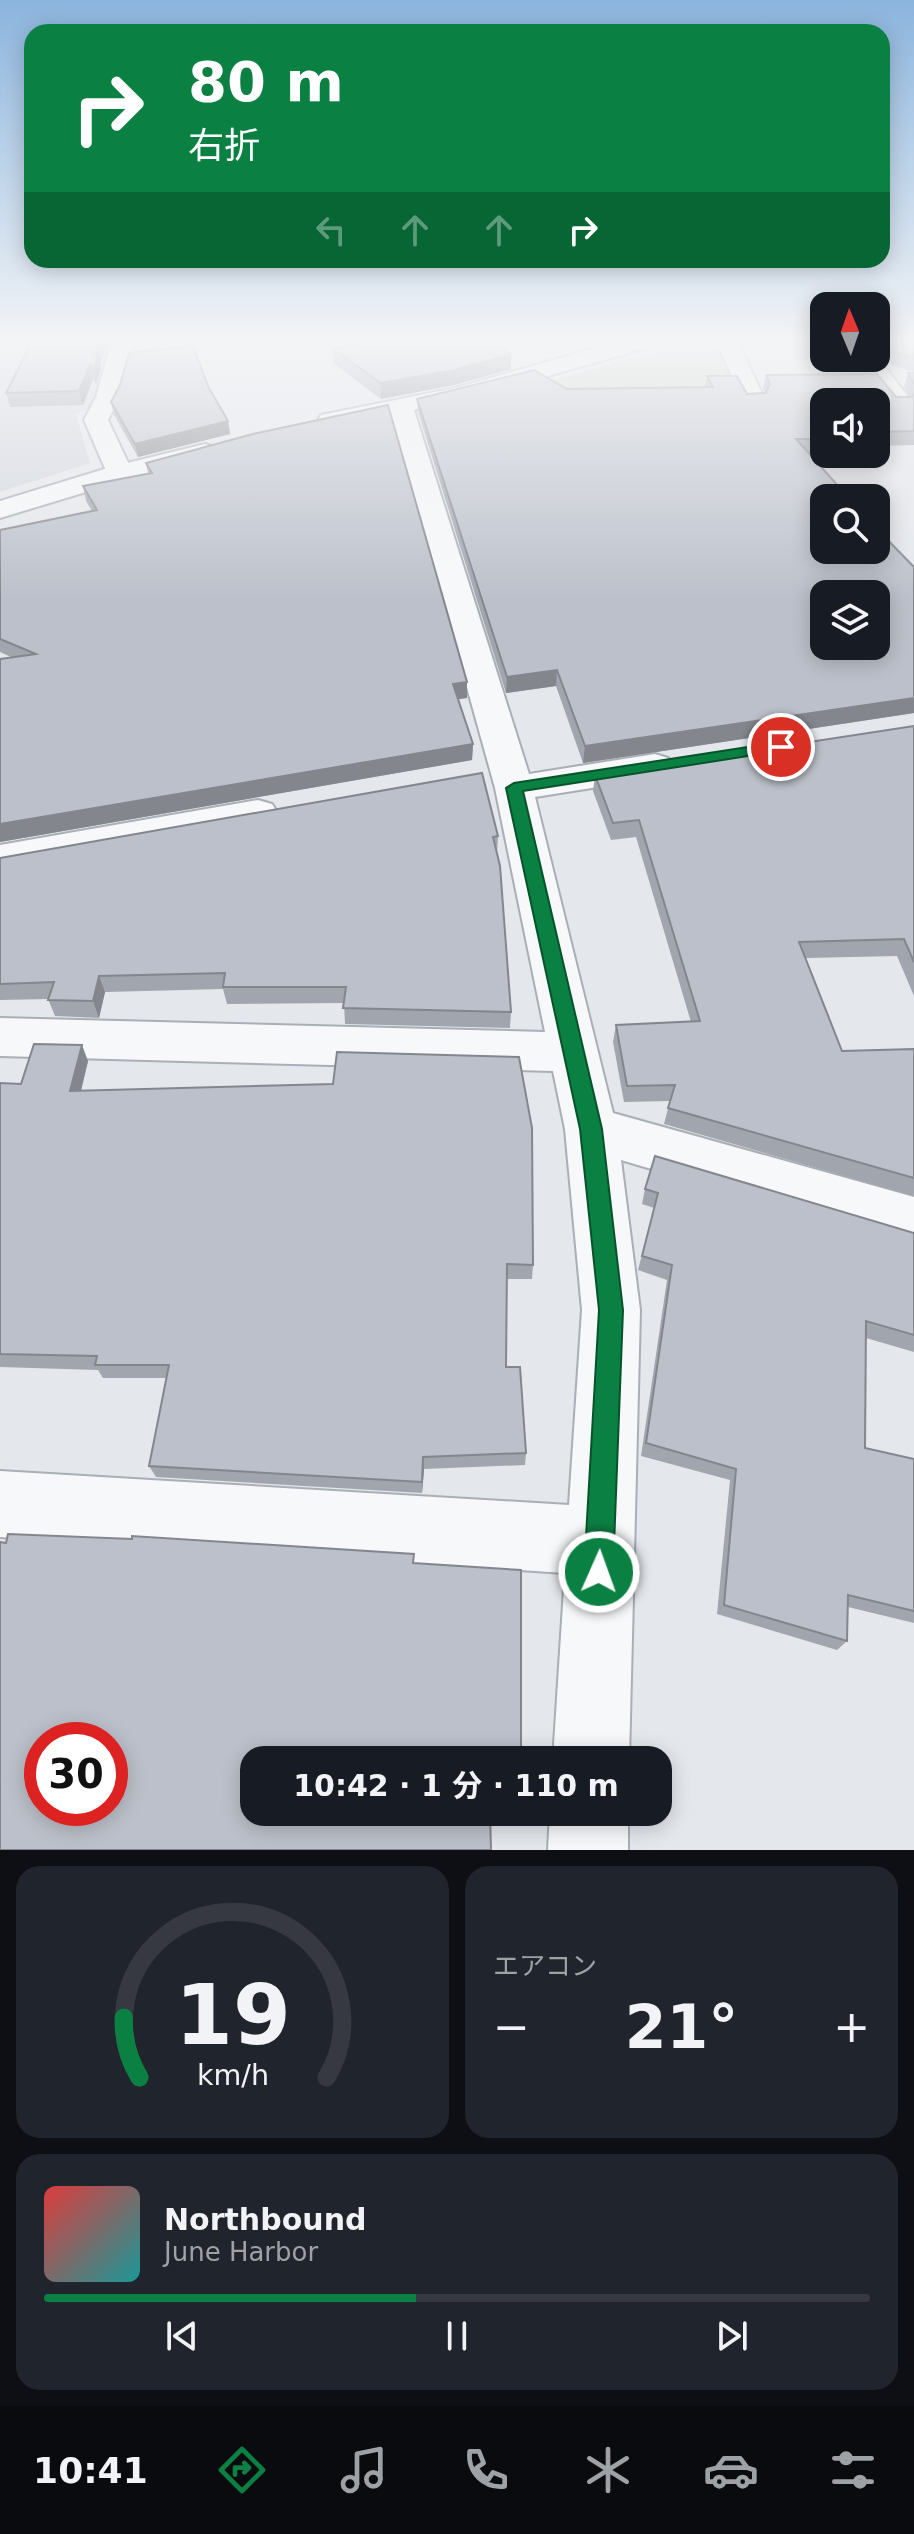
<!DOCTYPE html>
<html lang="ja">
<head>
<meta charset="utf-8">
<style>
  body { margin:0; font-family:"DejaVu Sans","Noto Sans JP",sans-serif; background:#20242c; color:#f1f3f6; height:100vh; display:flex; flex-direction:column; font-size:30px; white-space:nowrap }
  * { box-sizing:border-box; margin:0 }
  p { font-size:26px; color:#9ea1a6 }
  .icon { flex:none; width:44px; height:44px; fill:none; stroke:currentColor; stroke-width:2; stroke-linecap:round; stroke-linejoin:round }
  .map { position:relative; height:1850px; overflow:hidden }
  .details { display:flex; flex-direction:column; gap:16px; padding:16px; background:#0d0f14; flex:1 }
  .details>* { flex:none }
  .guide { position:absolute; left:24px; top:24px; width:866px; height:244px; border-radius:24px; box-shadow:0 4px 20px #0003; background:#0b8043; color:#fff; overflow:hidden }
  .needle { width:52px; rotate:358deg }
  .tools { position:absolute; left:810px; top:292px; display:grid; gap:16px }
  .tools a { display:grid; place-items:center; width:80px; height:80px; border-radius:16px; background:#171b24; box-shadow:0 4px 20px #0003; font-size:40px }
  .speed { position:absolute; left:24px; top:1722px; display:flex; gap:16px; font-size:40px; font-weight:700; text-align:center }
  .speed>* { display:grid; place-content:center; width:104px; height:104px; border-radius:50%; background:#171b24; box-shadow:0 4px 20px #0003; line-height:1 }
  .speed .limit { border:12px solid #d22; background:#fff; color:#111 }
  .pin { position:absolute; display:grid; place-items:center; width:68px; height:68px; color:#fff; margin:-34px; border:4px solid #fff; border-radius:50%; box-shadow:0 2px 8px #0007 }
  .me { position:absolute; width:88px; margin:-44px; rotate:2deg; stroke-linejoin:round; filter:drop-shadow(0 0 6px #0008) }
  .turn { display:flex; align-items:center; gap:28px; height:168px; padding:0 32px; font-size:36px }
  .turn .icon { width:104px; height:104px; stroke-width:2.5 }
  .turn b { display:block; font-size:56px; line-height:68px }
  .lanes { display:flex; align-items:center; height:76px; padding:0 32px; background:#0003; justify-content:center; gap:40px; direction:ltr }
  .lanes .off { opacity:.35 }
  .big { font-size:60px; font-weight:700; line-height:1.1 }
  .details .tile { flex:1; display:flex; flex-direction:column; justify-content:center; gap:12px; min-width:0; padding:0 28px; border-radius:24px; background:#20242c }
  .details .dial { align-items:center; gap:0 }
  .dial svg { height:208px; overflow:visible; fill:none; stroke:#363941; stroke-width:7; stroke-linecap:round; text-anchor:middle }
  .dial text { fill:#f1f3f6; stroke:none }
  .song { display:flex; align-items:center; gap:24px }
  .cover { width:96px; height:96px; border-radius:12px; background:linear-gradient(135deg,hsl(0 70% 55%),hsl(180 70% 35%)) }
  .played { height:8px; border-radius:4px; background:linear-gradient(90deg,#0b8043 45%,#363941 45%) }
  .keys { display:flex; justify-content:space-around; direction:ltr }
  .heat { display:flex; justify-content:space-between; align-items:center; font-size:44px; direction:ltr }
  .details .tiles { flex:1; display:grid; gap:16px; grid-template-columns:1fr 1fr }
  .tile:last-child { grid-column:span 2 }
  .trip { position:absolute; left:240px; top:1746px; width:432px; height:80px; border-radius:24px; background:#171b24; box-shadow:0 4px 20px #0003; font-weight:700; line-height:80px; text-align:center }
  .menu { display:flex; height:128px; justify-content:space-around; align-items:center; background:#090b0e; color:#9ea1a6 }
  .menu .icon { width:56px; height:56px }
  .menu .active { color:#0b8043 }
  .menu b { font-size:36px; color:#f1f3f6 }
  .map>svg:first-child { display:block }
</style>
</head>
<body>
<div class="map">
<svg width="914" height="1850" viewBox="0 0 914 1850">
  <rect width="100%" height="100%" fill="#e4e7ec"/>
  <path fill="#d2d6de" d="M 0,340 L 114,340 L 92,407 L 76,414 L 90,463 L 0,492 Z"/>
  <path fill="#c9d6c5" d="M 699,340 L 717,340 L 743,395 L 517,390 Z"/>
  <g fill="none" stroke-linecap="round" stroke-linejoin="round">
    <defs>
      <g id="minor">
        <path d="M 112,340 L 134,340 L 120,397 L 108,420 L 133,473 L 129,479 L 111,479 L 107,473 L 84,420 L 96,397 Z"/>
        <path d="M 715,340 L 736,340 L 765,399 L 761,404 L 745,404 Z"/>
        <path d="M 876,355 L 912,402 L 908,407 L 892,407 L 856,358 L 876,358 Z"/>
        <path d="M 401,400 L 409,402 L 413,407 L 529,774 L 655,754 L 668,758 L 674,766 L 668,774 L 655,778 L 535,797 L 613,1113 L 914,1197 L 914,1247 L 621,1160 L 640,1310 L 629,1760 L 553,1760 L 565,1573 L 0,1537 L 0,1471 L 569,1505 L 582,1310 L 565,1129 L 553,1071 L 0,1056 L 0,1018 L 545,1032 L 495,788 L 389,407 L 393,402 Z"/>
        <path d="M 258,800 L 272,804 L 278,813 L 272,822 L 0,873 L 0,845 Z"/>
        <path d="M 550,1812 L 628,1812 L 628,1850 L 548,1850 Z"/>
      </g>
      <g id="tertiary">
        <path d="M 624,340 L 659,340 L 657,345 L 466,399 L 330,427 L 321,425 L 318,420 L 321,415 L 455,388 Z"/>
        <path d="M 205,444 L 214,447 L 218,452 L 214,457 L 129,479 L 0,518 L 0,501 L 111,467 Z"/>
      </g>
    </defs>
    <use href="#minor" stroke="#a9aeb7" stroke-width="4"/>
    <use href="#tertiary" stroke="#a9aeb7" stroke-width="4"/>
    <use href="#minor" fill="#f7f8fa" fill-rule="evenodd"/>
    <use href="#tertiary" fill="#f7f8fa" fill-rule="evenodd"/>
  </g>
  <g fill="#a1a5ae">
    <path d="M 876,340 L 914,340 L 914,372 L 886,363 L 876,352 Z"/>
    <path d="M 108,342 L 100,363 L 101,368 L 96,384 L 93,379 L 83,405 L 10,407 L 6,393 Z"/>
    <path d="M 333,349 L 511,369 L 454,385 L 381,399 L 334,364 Z"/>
    <path d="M 908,373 L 914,373 L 914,445 L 881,446 L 880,451 L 876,451 L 876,402 L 824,402 L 824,452 L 808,453 L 893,547 L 914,567 L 914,713 L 583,763 L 556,686 L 506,693 L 418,412 L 417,399 L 567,389 L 705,387 L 707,376 L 747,394 L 765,393 L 763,388 L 766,375 L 896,397 L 910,397 L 904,387 Z"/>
    <path d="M 208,386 L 228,421 L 230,434 L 138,457 L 114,415 L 111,402 Z"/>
    <path d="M 146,463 L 467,698 L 458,699 L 473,744 L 472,760 L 0,842 L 0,659 L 11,657 L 0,652 L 0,530 L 92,511 L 86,501 L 83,486 L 148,473 Z"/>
    <path d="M 914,726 L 914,996 L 897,956 L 806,958 L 842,1051 L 914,1049 L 914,1196 L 664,1124 L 670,1101 L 624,1102 L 613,1042 L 616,1025 L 691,1022 L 636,837 L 611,840 L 593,791 L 595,775 Z"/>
    <path d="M 498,836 L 497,853 L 511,1012 L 510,1028 L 345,1024 L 344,1003 L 227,1004 L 223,989 L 105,992 L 99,1018 L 55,1016 L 48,999 L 0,1000 L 0,858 Z"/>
    <path d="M 88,1061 L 81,1091 L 533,1265 L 532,1279 L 507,1279 L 506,1367 L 526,1453 L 525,1465 L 424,1469 L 422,1493 L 156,1477 L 149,1466 L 166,1378 L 103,1378 L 98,1370 L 0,1367 L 0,1083 L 21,1084 Z"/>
    <path d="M 645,1189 L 914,1233 L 914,1352 L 866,1338 L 865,1448 L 914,1459 L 914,1623 L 848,1607 L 847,1641 L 837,1650 L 717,1614 L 730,1480 L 641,1456 L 667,1280 L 638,1270 L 654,1208 L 642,1204 Z"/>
  </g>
  <g fill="#83868d">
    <path d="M 101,340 L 108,340 L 108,342 L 100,363 L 101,368 L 96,384 L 93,371 L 95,355 Z"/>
    <path d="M 876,340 L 879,340 L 876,352 Z"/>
    <path d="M 511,354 L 511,369 L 454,385 L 381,399 L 381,383 Z"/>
    <path d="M 90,365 L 93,379 L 83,405 L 79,391 Z"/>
    <path d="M 228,421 L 230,434 L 138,457 L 135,444 Z"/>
    <path d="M 557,670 L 556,686 L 506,693 L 507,677 Z"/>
    <path d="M 467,682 L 467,698 L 453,700 L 453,684 Z"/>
    <path d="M 914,698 L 914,713 L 583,763 L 585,746 Z"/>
    <path d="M 473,744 L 472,760 L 0,842 L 0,824 Z"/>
    <path d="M 99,976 L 105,992 L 99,1018 L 93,1001 Z"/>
    <path d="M 82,1045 L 88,1061 L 77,1107 L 70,1091 Z"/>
    <path d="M 423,1457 L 424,1469 L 422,1493 L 422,1482 Z"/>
  </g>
  <g fill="#bbc0ca" stroke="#83868d" stroke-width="2" fill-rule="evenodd">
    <path d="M 33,340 L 101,340 L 95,355 L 98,355 L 93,371 L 90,365 L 79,391 L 6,393 Z"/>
    <path d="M 378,340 L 489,340 L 511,354 L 454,370 L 381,383 L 333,349 Z"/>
    <path d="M 880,340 L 914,340 L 914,358 L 890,351 Z"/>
    <path d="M 193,346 L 208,386 L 228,421 L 135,444 L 111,402 L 120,385 L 129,353 Z"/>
    <path d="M 534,370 L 567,389 L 713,387 L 707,376 L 737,376 L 747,394 L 766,393 L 770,384 L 766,375 L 877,374 L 896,397 L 912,397 L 914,395 L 914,431 L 880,432 L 884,437 L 876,437 L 876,402 L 824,402 L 824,439 L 796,439 L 849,498 L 824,498 L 824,550 L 876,550 L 876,528 L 914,567 L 914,698 L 585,746 L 557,670 L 507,677 L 417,399 ZM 824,594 L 876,594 L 876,646 L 824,646 Z"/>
    <path d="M 908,373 L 914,373 L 914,384 Z"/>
    <path d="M 388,405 L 467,682 L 453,684 L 473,744 L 0,824 L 0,659 L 36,654 L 0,639 L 0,530 L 97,510 L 83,486 L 152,473 L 146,463 L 253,434 Z"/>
    <path d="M 914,726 L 914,962 L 904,939 L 799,942 L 842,1051 L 914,1049 L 914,1178 L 668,1108 L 675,1085 L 627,1086 L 616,1025 L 700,1021 L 639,820 L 613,823 L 595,775 Z"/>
    <path d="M 482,773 L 498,836 L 493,837 L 500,866 L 511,1012 L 343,1008 L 346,987 L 223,987 L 225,973 L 99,976 L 93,1001 L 48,1000 L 54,982 L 0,984 L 0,858 Z"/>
    <path d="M 34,1044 L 82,1045 L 70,1091 L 333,1084 L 337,1052 L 519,1057 L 532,1128 L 533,1265 L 507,1264 L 506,1367 L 520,1367 L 526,1453 L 423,1457 L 422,1482 L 149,1466 L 169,1365 L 95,1365 L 97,1356 L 0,1354 L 0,1083 L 21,1084 Z"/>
    <path d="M 655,1156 L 914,1233 L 914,1335 L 866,1321 L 865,1448 L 914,1459 L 914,1611 L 848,1595 L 847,1641 L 724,1605 L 736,1469 L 646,1443 L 672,1265 L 642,1256 L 658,1193 L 645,1189 Z"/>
    <path d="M 8,1534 L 132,1539 L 132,1536 L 414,1554 L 413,1563 L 521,1570 L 521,1760 L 254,1760 L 254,1812 L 490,1812 L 491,1850 L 0,1850 L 0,1542 L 6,1543 ZM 42,1740 L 110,1740 L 110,1808 L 42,1808 Z"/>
  </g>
  <linearGradient id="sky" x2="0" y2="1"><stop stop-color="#8bb4dd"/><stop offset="0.57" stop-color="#f3f4f6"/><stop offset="1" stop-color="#f3f4f6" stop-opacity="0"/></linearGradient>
  <rect width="914" height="599" fill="url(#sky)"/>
  <path fill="#0b8043" stroke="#07532c" stroke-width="2" d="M 781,742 L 787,743 L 787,750 L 523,791 L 602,1129 L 623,1310 L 613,1572 L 609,1582 L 599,1586 L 588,1582 L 584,1572 L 599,1310 L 580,1129 L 506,788 L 514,783 Z"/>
</svg>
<div class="tools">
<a><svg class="needle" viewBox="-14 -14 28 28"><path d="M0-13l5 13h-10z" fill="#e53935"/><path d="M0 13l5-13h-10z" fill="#9ea1a6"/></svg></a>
<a><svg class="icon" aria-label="sound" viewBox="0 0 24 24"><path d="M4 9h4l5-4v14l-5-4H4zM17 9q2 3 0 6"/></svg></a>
<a><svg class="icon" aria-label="search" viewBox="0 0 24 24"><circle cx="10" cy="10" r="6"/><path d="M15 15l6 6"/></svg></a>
<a><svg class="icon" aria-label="layers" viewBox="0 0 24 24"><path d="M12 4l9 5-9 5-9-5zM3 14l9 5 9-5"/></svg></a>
</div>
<div class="speed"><div class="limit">30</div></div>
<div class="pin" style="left:781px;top:747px;background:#d93025"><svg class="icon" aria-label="arrive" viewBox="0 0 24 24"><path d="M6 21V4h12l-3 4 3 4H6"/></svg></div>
<svg class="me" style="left:599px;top:1572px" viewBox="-20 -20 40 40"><circle r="17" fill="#0b8043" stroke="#fff" stroke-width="3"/><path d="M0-11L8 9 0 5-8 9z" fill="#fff"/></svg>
<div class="trip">10:42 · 1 分 · 110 m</div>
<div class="guide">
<div class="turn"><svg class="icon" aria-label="right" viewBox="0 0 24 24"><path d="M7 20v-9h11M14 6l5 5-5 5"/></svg><div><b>80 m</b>右折</div></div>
<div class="lanes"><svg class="icon off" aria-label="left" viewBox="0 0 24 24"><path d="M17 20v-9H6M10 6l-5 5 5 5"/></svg><svg class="icon off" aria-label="ahead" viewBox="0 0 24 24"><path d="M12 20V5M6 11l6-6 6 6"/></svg><svg class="icon off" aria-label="ahead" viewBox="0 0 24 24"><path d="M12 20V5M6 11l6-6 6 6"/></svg><svg class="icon" aria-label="right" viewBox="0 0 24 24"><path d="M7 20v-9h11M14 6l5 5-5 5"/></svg></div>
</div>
</div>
<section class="details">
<div class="tiles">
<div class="tile dial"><svg viewBox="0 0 100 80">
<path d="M14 69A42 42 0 1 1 86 69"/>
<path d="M14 69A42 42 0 0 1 8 46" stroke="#0b8043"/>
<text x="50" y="56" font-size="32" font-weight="700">19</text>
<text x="50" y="72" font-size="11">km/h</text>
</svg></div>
<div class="tile"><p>エアコン</p>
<div class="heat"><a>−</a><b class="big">21°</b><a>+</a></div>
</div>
<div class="tile">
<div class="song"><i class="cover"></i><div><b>Northbound</b><p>June Harbor</p></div></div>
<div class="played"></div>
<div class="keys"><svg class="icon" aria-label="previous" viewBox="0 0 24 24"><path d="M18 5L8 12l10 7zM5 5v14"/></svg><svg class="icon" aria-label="pause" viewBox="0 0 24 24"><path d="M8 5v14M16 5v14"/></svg><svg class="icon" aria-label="next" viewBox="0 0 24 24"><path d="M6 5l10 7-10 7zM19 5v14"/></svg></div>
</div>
</div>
</section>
<nav class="menu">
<b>10:41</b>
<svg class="icon active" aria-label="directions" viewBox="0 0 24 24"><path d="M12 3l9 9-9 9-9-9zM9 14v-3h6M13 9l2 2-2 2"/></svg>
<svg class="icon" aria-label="music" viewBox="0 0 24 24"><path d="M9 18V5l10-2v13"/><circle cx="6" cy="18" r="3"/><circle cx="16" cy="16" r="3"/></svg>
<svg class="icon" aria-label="phone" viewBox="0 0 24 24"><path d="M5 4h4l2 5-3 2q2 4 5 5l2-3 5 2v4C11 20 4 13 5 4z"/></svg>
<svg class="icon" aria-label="climate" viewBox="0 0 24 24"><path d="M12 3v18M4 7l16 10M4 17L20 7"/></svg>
<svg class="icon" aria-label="car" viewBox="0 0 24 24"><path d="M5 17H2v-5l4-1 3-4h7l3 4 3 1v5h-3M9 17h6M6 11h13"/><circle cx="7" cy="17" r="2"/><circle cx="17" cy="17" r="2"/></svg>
<svg class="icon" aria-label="filters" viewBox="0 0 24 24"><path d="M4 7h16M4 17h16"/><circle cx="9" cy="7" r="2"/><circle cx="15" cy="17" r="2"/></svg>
</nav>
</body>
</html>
